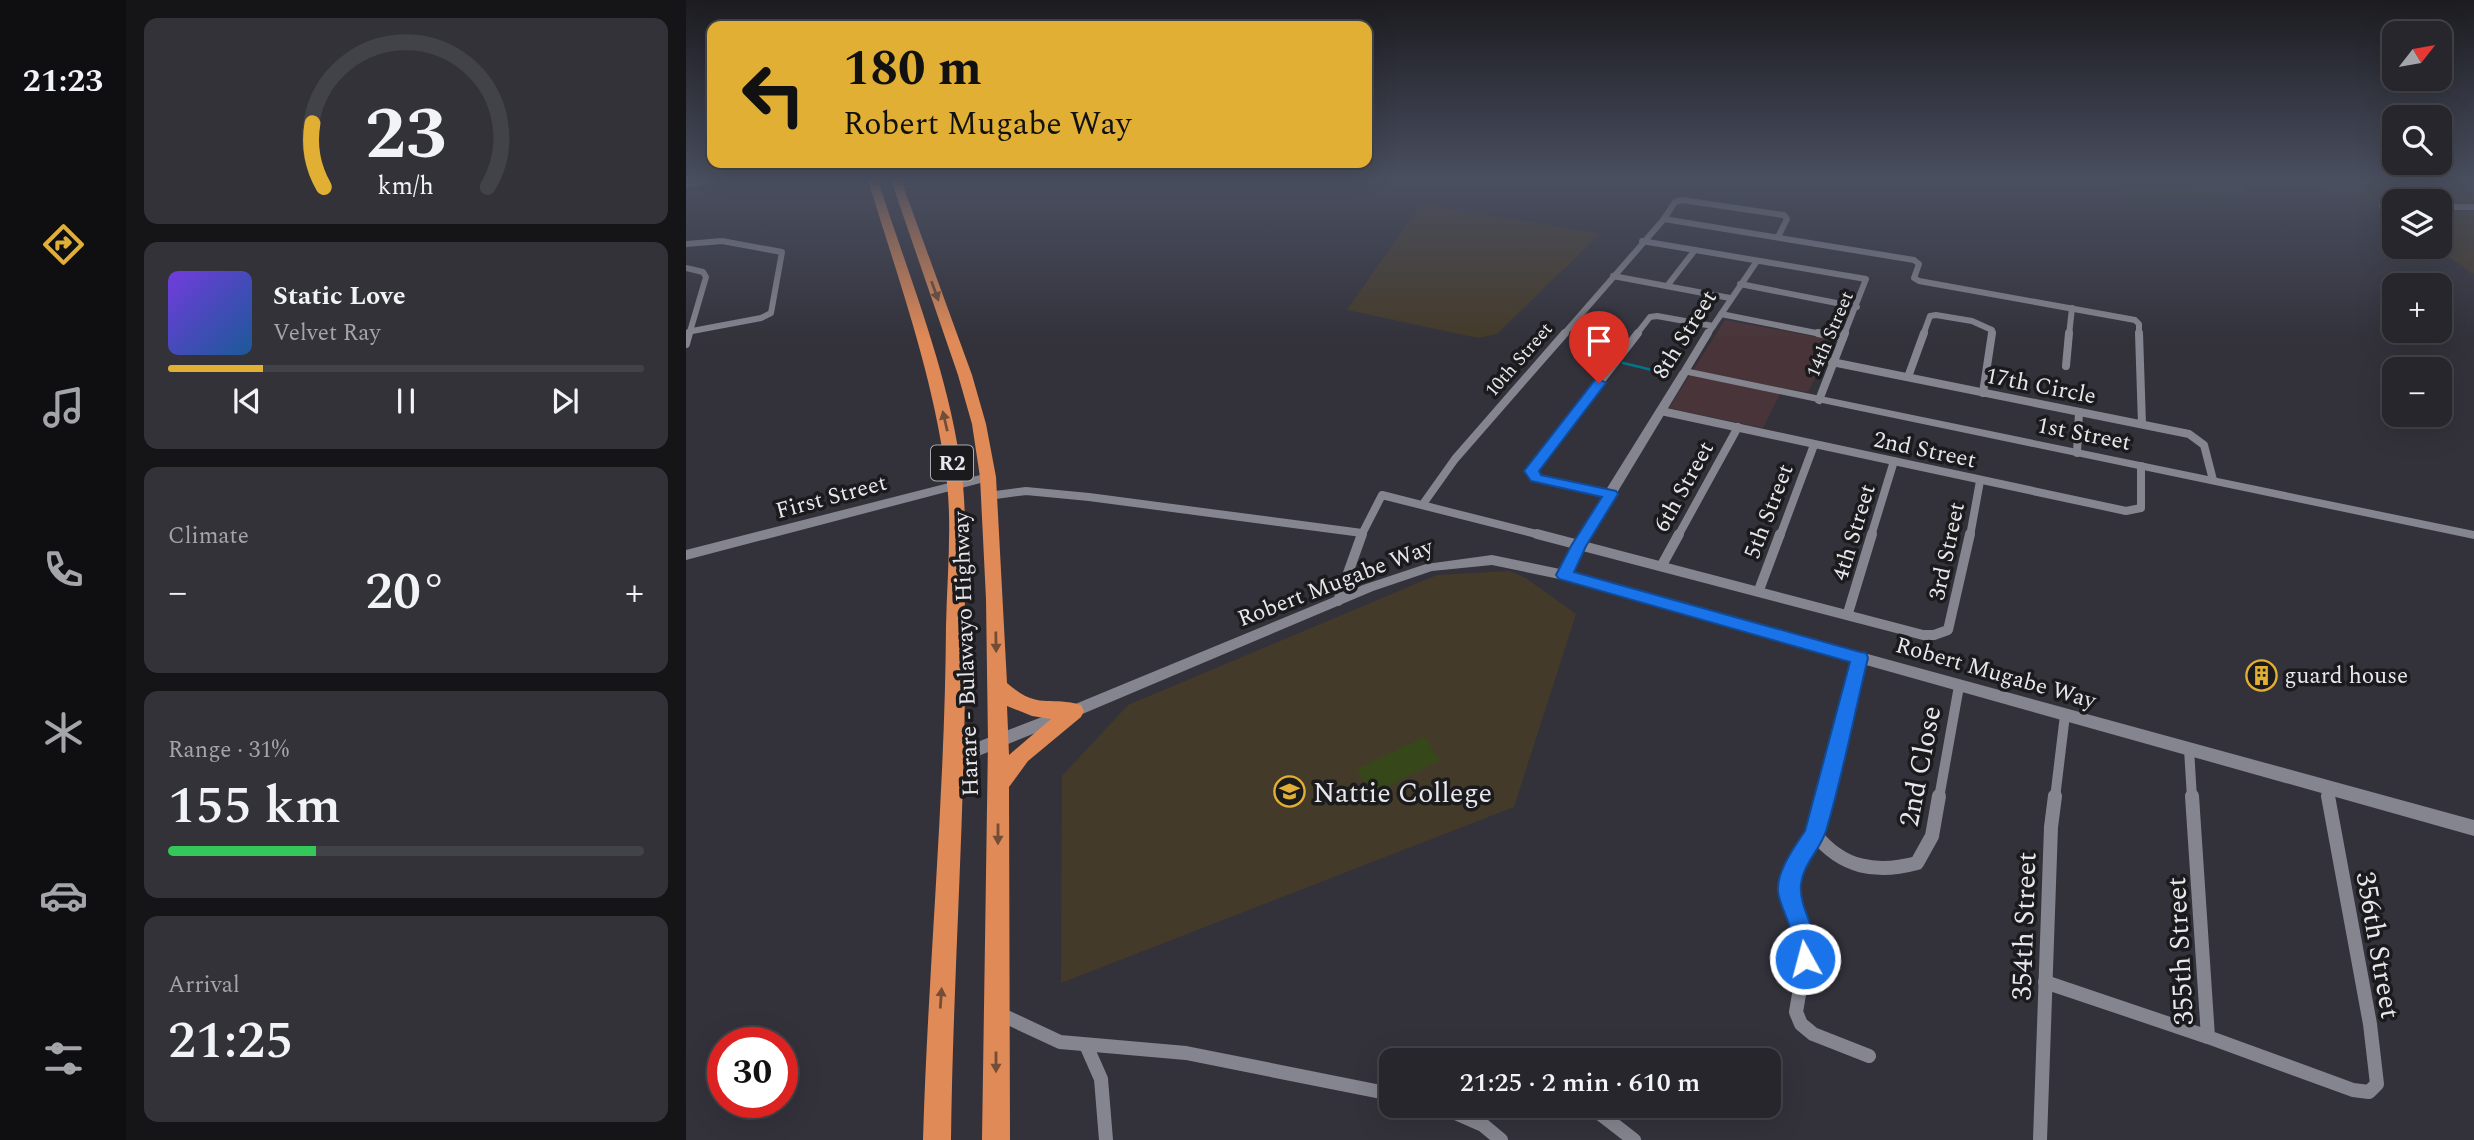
<!DOCTYPE html>
<html lang="en">
<head>
<meta charset="utf-8">
<style>
  body { margin:0; font-family:Spectral,serif; background:#323238; color:#f1f3f6; height:100vh; display:flex; flex-direction:column; font-size:26px; white-space:nowrap }
  * { box-sizing:border-box; margin:0 }
  p { font-size:23px; color:#a4a5a9 }
  .icon { flex:none; width:38px; height:38px; fill:none; stroke:currentColor; stroke-width:2; stroke-linecap:round; stroke-linejoin:round }
  .map { position:relative; flex:1; overflow:hidden }
  .details { display:flex; flex-direction:column; gap:18px; padding:18px; background:#151518; width:560px }
  .details>* { flex:none }
  .banner { position:absolute; left:21px; top:21px; width:665px; height:147px; border-radius:14px; box-shadow:0 7px 28px #0002,0 0 0 2px #424348; background:#e1af34; color:#111; overflow:hidden }
  .needle { width:46px; rotate:59deg }
  .tools { position:absolute; left:1696px; top:21px; display:grid; gap:14px }
  .tools a { display:grid; place-items:center; width:70px; height:70px; border-radius:14px; background:#26262c; box-shadow:0 7px 28px #0002,0 0 0 2px #424348; font-size:35px }
  .speed { position:absolute; left:21px; top:1027px; display:flex; gap:14px; font-size:35px; font-weight:700; text-align:center }
  .speed>* { display:grid; place-content:center; width:91px; height:91px; border-radius:50%; background:#26262c; box-shadow:0 7px 28px #0002,0 0 0 2px #424348; line-height:1 }
  .speed .limit { border:10px solid #d22; background:#fff; color:#111 }
  .pin { position:absolute; display:grid; place-items:center; width:60px; height:60px; color:#fff; margin:-72px -30px; border-radius:50% 50% 50% 0; rotate:-45deg; box-shadow:0 0 7px #0007 }
  .pin .icon { rotate:45deg }
  .me { position:absolute; width:77px; margin:-38px; rotate:353deg; stroke-linejoin:round; filter:drop-shadow(0 0 5px #0008) }
  .turn { display:flex; align-items:center; gap:24px; height:147px; padding:0 21px; font-size:32px }
  .turn .icon { width:91px; height:91px; stroke-width:2.5 }
  .turn b { display:block; font-size:49px; line-height:60px }
  .big { font-size:52px; font-weight:600; line-height:1.1 }
  .details .tile { flex:1; display:flex; flex-direction:column; justify-content:center; gap:10px; min-width:0; padding:0 24px; border-radius:14px; background:#323238 }
  .details .dial { align-items:center; gap:0 }
  .dial svg { height:182px; overflow:visible; fill:none; stroke:#424348; stroke-width:7; stroke-linecap:round; text-anchor:middle }
  .dial text { fill:#f1f3f6; stroke:none }
  .song { display:flex; align-items:center; gap:21px }
  .cover { width:84px; height:84px; border-radius:10px; background:linear-gradient(135deg,hsl(260 70% 55%),hsl(210 70% 35%)) }
  .played { height:7px; border-radius:4px; background:linear-gradient(90deg,#e1af34 20%,#424348 20%) }
  .keys { display:flex; justify-content:space-around; direction:ltr }
  .heat { display:flex; justify-content:space-between; align-items:center; font-size:38px; direction:ltr }
  .charge { height:10px; border-radius:5px; background:linear-gradient(90deg,#34c759 31%,#424348 0) }
  .trip { position:absolute; left:693px; top:1048px; width:402px; height:70px; border-radius:14px; background:#26262c; box-shadow:0 7px 28px #0002,0 0 0 2px #424348; font-weight:600; line-height:70px; text-align:center }
  main { display:flex; flex:1; min-height:0 }
  .dock { display:flex; flex-direction:column; width:126px; justify-content:space-around; align-items:center; background:#0f0f12; color:#a4a5a9 }
  .dock .icon { width:49px; height:49px }
  .dock .on { color:#e1af34 }
  .dock b { font-size:32px; color:#f1f3f6 }
  .map>svg:first-child { display:block }
</style>
</head>
<body>
<main>
<nav class="dock">
<b>21:23</b>
<svg class="icon on" aria-label="directions" viewBox="0 0 24 24"><path d="M12 3l9 9-9 9-9-9zM9 14v-3h6M13 9l2 2-2 2"/></svg>
<svg class="icon" aria-label="music" viewBox="0 0 24 24"><path d="M9 18V5l10-2v13"/><circle cx="6" cy="18" r="3"/><circle cx="16" cy="16" r="3"/></svg>
<svg class="icon" aria-label="phone" viewBox="0 0 24 24"><path d="M5 4h4l2 5-3 2q2 4 5 5l2-3 5 2v4C11 20 4 13 5 4z"/></svg>
<svg class="icon" aria-label="climate" viewBox="0 0 24 24"><path d="M12 3v18M4 7l16 10M4 17L20 7"/></svg>
<svg class="icon" aria-label="car" viewBox="0 0 24 24"><path d="M5 17H2v-5l4-1 3-4h7l3 4 3 1v5h-3M9 17h6M6 11h13"/><circle cx="7" cy="17" r="2"/><circle cx="17" cy="17" r="2"/></svg>
<svg class="icon" aria-label="filters" viewBox="0 0 24 24"><path d="M4 7h16M4 17h16"/><circle cx="9" cy="7" r="2"/><circle cx="15" cy="17" r="2"/></svg>
</nav>
<section class="details">
<div class="tile dial"><svg viewBox="0 0 100 80">
<path d="M14 69A42 42 0 1 1 86 69"/>
<path d="M14 69A42 42 0 0 1 9 41" stroke="#e1af34"/>
<text x="50" y="56" font-size="32" font-weight="700">23</text>
<text x="50" y="72" font-size="11">km/h</text>
</svg></div>
<div class="tile">
<div class="song"><i class="cover"></i><div><b>Static Love</b><p>Velvet Ray</p></div></div>
<div class="played"></div>
<div class="keys"><svg class="icon" aria-label="previous" viewBox="0 0 24 24"><path d="M18 5L8 12l10 7zM5 5v14"/></svg><svg class="icon" aria-label="pause" viewBox="0 0 24 24"><path d="M8 5v14M16 5v14"/></svg><svg class="icon" aria-label="next" viewBox="0 0 24 24"><path d="M6 5l10 7-10 7zM19 5v14"/></svg></div>
</div>
<div class="tile"><p>Climate</p>
<div class="heat"><a>−</a><b class="big">20°</b><a>+</a></div>
</div>
<div class="tile"><p>Range · 31%</p><b class="big">155 km</b><div class="charge"></div></div>
<div class="tile"><p>Arrival</p><b class="big">21:25</b></div>
</section>
<div class="map">
<svg width="1788" height="1140" viewBox="0 0 1788 1140">
  <rect width="100%" height="100%" fill="#33323b"/>
  <path fill="#493539" d="M 1039,320 L 1147,340 L 1122,392 L 1097,388 L 1077,428 L 983,408 Z"/>
  <g fill="#443a29">
    <path d="M 1618,180 L 1788,180 L 1788,203 L 1693,203 L 1628,187 Z"/>
    <path d="M 735,204 L 914,234 L 811,334 L 792,338 L 661,310 Z"/>
    <path d="M 1754,211 L 1788,211 L 1788,274 L 1748,247 L 1754,247 Z"/>
    <path d="M 824,571 L 841,579 L 890,614 L 828,807 L 375,983 L 376,776 L 442,705 L 751,575 Z"/>
  </g>
  <g fill="#364819">
    <path d="M 1534,180 L 1551,180 L 1562,191 C 1521,198 1479,194 1437,194 L 1434,191 L 1541,189 L 1541,186 Z"/>
    <path d="M 738,737 L 754,760 L 686,794 L 671,769 Z"/>
  </g>
  <g fill="none" stroke-linecap="round" stroke-linejoin="round">
    <path stroke="#047489" stroke-width="2.5" d="M 937,363 L 983,374"/>
    <g stroke="#85858f" stroke-width="6">
      <path d="M 0,184 L 26,180"/>
      <path d="M 1696,206 L 1708,206"/>
      <path d="M 1754,207 L 1788,207"/>
      <path d="M 978,219 L 1228,260 L 1233,264 L 1228,278 L 1233,281 L 1449,320 L 1453,324 L 1453,335"/>
      <path d="M 956,241 L 1180,279 L 1158,335"/>
      <path d="M 0,244 L 36,241 L 96,252 L 85,313 L 75,318 L 6,331"/>
      <path d="M 0,268 L 17,272 L 20,277 L 3,335"/>
      <path d="M 927,276 L 1044,298"/>
      <path d="M 1054,284 L 1171,307"/>
      <path d="M 981,286 L 1009,250"/>
      <path d="M 1035,314 L 1140,335"/>
      <path d="M 877,335 L 978,219 L 989,202 L 996,200 L 1098,215 L 1101,219 L 1092,237"/>
      <path d="M 950,335 L 964,317 L 971,316 L 1027,326"/>
      <path d="M 1021,335 L 1071,261"/>
      <path d="M 1237,335 L 1244,316 L 1250,315 L 1286,321 L 1306,330 L 1305,335"/>
      <path d="M 1383,335 L 1386,308"/>
    </g>
    <g stroke="#85858f" stroke-width="8">
      <path d="M 1132,333 L 1157,338"/>
      <path d="M 1453,333 L 1456,424"/>
      <path d="M 0,344 L 3,333"/>
      <path d="M 1146,362 L 1503,434 L 1518,445 L 1527,480"/>
      <path d="M 1380,366 L 1383,333"/>
      <path d="M 999,371 L 1022,333"/>
      <path d="M 1222,377 L 1238,333"/>
      <path d="M 1297,393 L 1306,333"/>
      <path d="M 1133,400 L 1159,333"/>
      <path d="M 975,411 L 1440,511 L 1455,508 L 1455,466"/>
      <path d="M 1391,453 L 1393,412"/>
      <path d="M 924,494 L 850,478 L 845,471 L 952,333"/>
      <path d="M 302,496 L 340,491 L 403,497 L 676,533"/>
      <path d="M 737,504 L 769,459 L 879,333"/>
      <path d="M 675,536 L 696,495 L 858,536"/>
      <path d="M 992,536 L 1052,427"/>
      <path d="M 1094,536 L 1128,445"/>
      <path d="M 1185,536 L 1208,461"/>
      <path d="M 1284,536 L 1294,481"/>
    </g>
    <g stroke="#85858f" stroke-width="10">
      <path d="M 851,534 L 1237,635 L 1248,635 L 1262,630 L 1284,534"/>
      <path d="M 976,565 L 993,534"/>
      <path d="M 1073,590 L 1094,534"/>
      <path d="M 652,601 L 676,534"/>
      <path d="M 1162,613 L 1186,534"/>
      <path d="M 1503,749 L 1506,798"/>
      <path d="M 1640,787 L 1642,798"/>
      <path d="M 1138,798 L 1174,658"/>
      <path d="M 1253,798 L 1273,686"/>
      <path d="M 1369,798 L 1379,715"/>
    </g>
    <g stroke="#85858f" stroke-width="14">
      <path d="M 1139,796 L 1129,834 L 1107,872 L 1103,891 L 1119,938 L 1119,959 L 1110,1012 L 1115,1024 L 1127,1034 L 1183,1056"/>
      <path d="M 1506,796 L 1522,1037 L 1667,1090 L 1683,1092 L 1691,1084 L 1684,1024 L 1642,796"/>
      <path d="M 1129,834 C 1156,868 1190,874 1231,863 L 1246,836 L 1253,796"/>
      <path d="M 1359,982 L 1522,1037"/>
      <path d="M 314,1014 L 374,1042 L 500,1053 L 705,1094"/>
      <path d="M 400,1045 L 415,1079 L 420,1140"/>
      <path d="M 754,1106 L 797,1125 L 815,1140"/>
      <path d="M 908,1109 L 948,1140"/>
      <path d="M 1354,1140 L 1365,827 L 1369,796"/>
    </g>
    <g fill="#85858f" fill-rule="evenodd">
      <path d="M 999,368 L 1788,531 L 1788,539 L 1002,375 L 899,546 L 886,573 L 1788,820 L 1788,836 L 878,580 L 806,565 L 746,571 L 687,591 L 394,715 L 275,763 L 269,765 L 263,763 L 261,758 L 263,753 L 382,707 L 677,585 L 740,564 L 806,555 L 874,569 L 885,546 L 994,371 Z"/>
      <path d="M 302,473 L 306,474 L 308,477 L 306,480 L 0,560 L 0,550 Z"/>
    </g>
    <g fill="#e08a57" fill-rule="evenodd">
      <path d="M 182,180 L 192,180 C 223,278 267,382 277,485 C 281,528 278,574 279,617 C 281,792 267,966 265,1140 L 237,1140 C 242,968 259,798 260,626 C 261,579 266,529 261,483 C 249,379 212,279 182,180 Z"/>
      <path d="M 205,180 L 215,180 L 286,375 L 300,424 L 310,477 L 321,683 C 353,711 362,695 395,705 L 398,711 L 395,717 L 342,761 L 323,787 L 324,1140 L 296,1140 L 302,742 L 300,599 L 294,477 L 286,424 L 272,375 ZM 321,706 L 346,716 L 365,719 L 323,755 Z"/>
    </g>
  </g>
  <defs><path id="oneway-solid" d="M-6-.8H1V-3.2L6.5 0L1 3.2V.8H-6Z" transform="scale(1.75)"/></defs>
  <g fill="#744d38">
    <use href="#oneway-solid" transform="translate(249 291) rotate(70)"/>
    <use href="#oneway-solid" transform="translate(259 421) rotate(-103)"/>
    <use href="#oneway-solid" transform="translate(310 642) rotate(89)"/>
    <use href="#oneway-solid" transform="translate(312 834) rotate(90)"/>
    <use href="#oneway-solid" transform="translate(255 998) rotate(-86)"/>
    <use href="#oneway-solid" transform="translate(310 1062) rotate(90)"/>
  </g>
  <linearGradient id="sky" x2="0" y2="1"><stop stop-color="#1c1c20"/><stop offset="0.53" stop-color="#4a4f60"/><stop offset="1" stop-color="#4a4f60" stop-opacity="0"/></linearGradient>
  <rect width="1788" height="340" fill="url(#sky)"/>
  <path fill="#1a73e8" stroke="#114b97" stroke-width="2" d="M 913,379 L 920,383 L 853,471 L 855,475 L 930,491 L 932,494 L 900,546 L 888,572 L 1174,652 L 1180,653 L 1182,658 C 1168,715 1157,774 1140,831 C 1134,850 1117,864 1115,884 C 1112,913 1140,937 1127,967 L 1119,970 L 1111,967 C 1106,956 1109,945 1106,934 C 1103,920 1094,906 1092,892 C 1090,872 1109,846 1119,831 L 1164,662 L 873,579 L 870,575 L 885,546 L 916,497 L 845,481 L 838,471 L 909,380 Z"/>
  <defs>
    <symbol id="building-ring" viewBox="-11 -11 22 22"><circle r="9.5" fill="#1b1b1e" stroke="#e1af34" stroke-width="1.5"/><path d="M-4-6H4V6H1V3H-1V6H-4ZM-2.5-4.3h1.7v1.8h-1.7ZM.8-4.3h1.7v1.8H.8ZM-2.5-1h1.7V.8h-1.7ZM.8-1h1.7V.8H.8Z" fill="#e1af34"/></symbol>
    <symbol id="school-ring" viewBox="-11 -11 22 22"><circle r="9.5" fill="#1b1b1e" stroke="#e1af34" stroke-width="1.5"/><path d="M0-5L7-2L0 1L-7-2ZM-4 1L0 2.5L4 1V4Q0 6-4 4Z" fill="#e1af34"/></symbol>
  </defs>
  <g fill-rule="evenodd">
    <use href="#building-ring" x="1558" y="658" width="35" height="35"/>
    <use href="#school-ring" x="586" y="774" width="35" height="35"/>
  </g>
  <g text-anchor="middle" stroke-width="7" stroke-linejoin="round" paint-order="stroke">
    <g font-size="19" fill="#e7e7ec" stroke="#1b1b1e">
      <text transform="translate(1143 334) rotate(-67)" y="7">14th Street</text>
      <text transform="translate(832 359) rotate(-49)" y="7">10th Street</text>
    </g>
    <rect fill="#1b1b1e" stroke="#aaaaae" stroke-width="2" x="245" y="445.5" width="42" height="35" rx="5"/>
    <g font-size="21" font-weight="bold" fill="#e7e7ec">
      <text x="266" y="470">R2</text>
    </g>
    <g font-size="23" fill="#e7e7ec" stroke="#1b1b1e">
      <text transform="translate(998 334) rotate(-58)" y="8">8th Street</text>
      <text transform="translate(1355 385) rotate(11)" y="8">17th Circle</text>
      <text transform="translate(1398 433) rotate(11)" y="8">1st Street</text>
      <text transform="translate(1239 449) rotate(12)" y="8">2nd Street</text>
      <text transform="translate(997 486) rotate(-61)" y="8">6th Street</text>
      <text transform="translate(145 496) rotate(-15)" y="8">First Street</text>
      <text transform="translate(1082 511) rotate(-69)" y="8">5th Street</text>
      <text transform="translate(1167 532) rotate(-73)" y="8">4th Street</text>
      <text transform="translate(1260 551) rotate(-78)" y="8">3rd Street</text>
      <text transform="translate(649 582) rotate(-21)" y="8">Robert Mugabe Way</text>
      <text transform="translate(279 654) rotate(-92)" y="8">Harare - Bulawayo Highway</text>
      <text transform="translate(1310 672) rotate(16)" y="8">Robert Mugabe Way</text>
    </g>
    <g font-size="23" fill="#e7e7ec" stroke="#1b1b1e" text-anchor="start">
      <text x="1598" y="683">guard house</text>
    </g>
    <g font-size="28" fill="#e7e7ec" stroke="#1b1b1e">
      <text transform="translate(1233 766) rotate(-79)" y="10">2nd Close</text>
      <text transform="translate(1337 926) rotate(-88)" y="10">354th Street</text>
      <text transform="translate(1693 945) rotate(80)" y="10">356th Street</text>
      <text transform="translate(1493 951) rotate(-93)" y="10">355th Street</text>
    </g>
    <g font-size="28" fill="#e7e7ec" stroke="#1b1b1e" text-anchor="start">
      <text x="627" y="802">Nattie College</text>
    </g>
  </g>
</svg>
<div class="tools">
<a><svg class="needle" viewBox="-14 -14 28 28"><path d="M0-13l5 13h-10z" fill="#e53935"/><path d="M0 13l5-13h-10z" fill="#a4a5a9"/></svg></a>
<a><svg class="icon" aria-label="search" viewBox="0 0 24 24"><circle cx="10" cy="10" r="6"/><path d="M15 15l6 6"/></svg></a>
<a><svg class="icon" aria-label="layers" viewBox="0 0 24 24"><path d="M12 4l9 5-9 5-9-5zM3 14l9 5 9-5"/></svg></a>
<a>+</a>
<a>−</a>
</div>
<div class="speed"><div class="limit">30</div></div>
<div class="pin" style="left:913px;top:383px;background:#d93025"><svg class="icon" aria-label="arrive" viewBox="0 0 24 24"><path d="M6 21V4h12l-3 4 3 4H6"/></svg></div>
<svg class="me" style="left:1119px;top:959px" viewBox="-20 -20 40 40"><circle r="17" fill="#1a73e8" stroke="#fff" stroke-width="3"/><path d="M0-11L8 9 0 5-8 9z" fill="#fff"/></svg>
<div class="trip">21:25 · 2 min · 610 m</div>
<div class="banner">
<div class="turn"><svg class="icon" aria-label="left" viewBox="0 0 24 24"><path d="M17 20v-9H6M10 6l-5 5 5 5"/></svg><div><b>180 m</b>Robert Mugabe Way</div></div>
</div>
</div>
</main>
</body>
</html>
